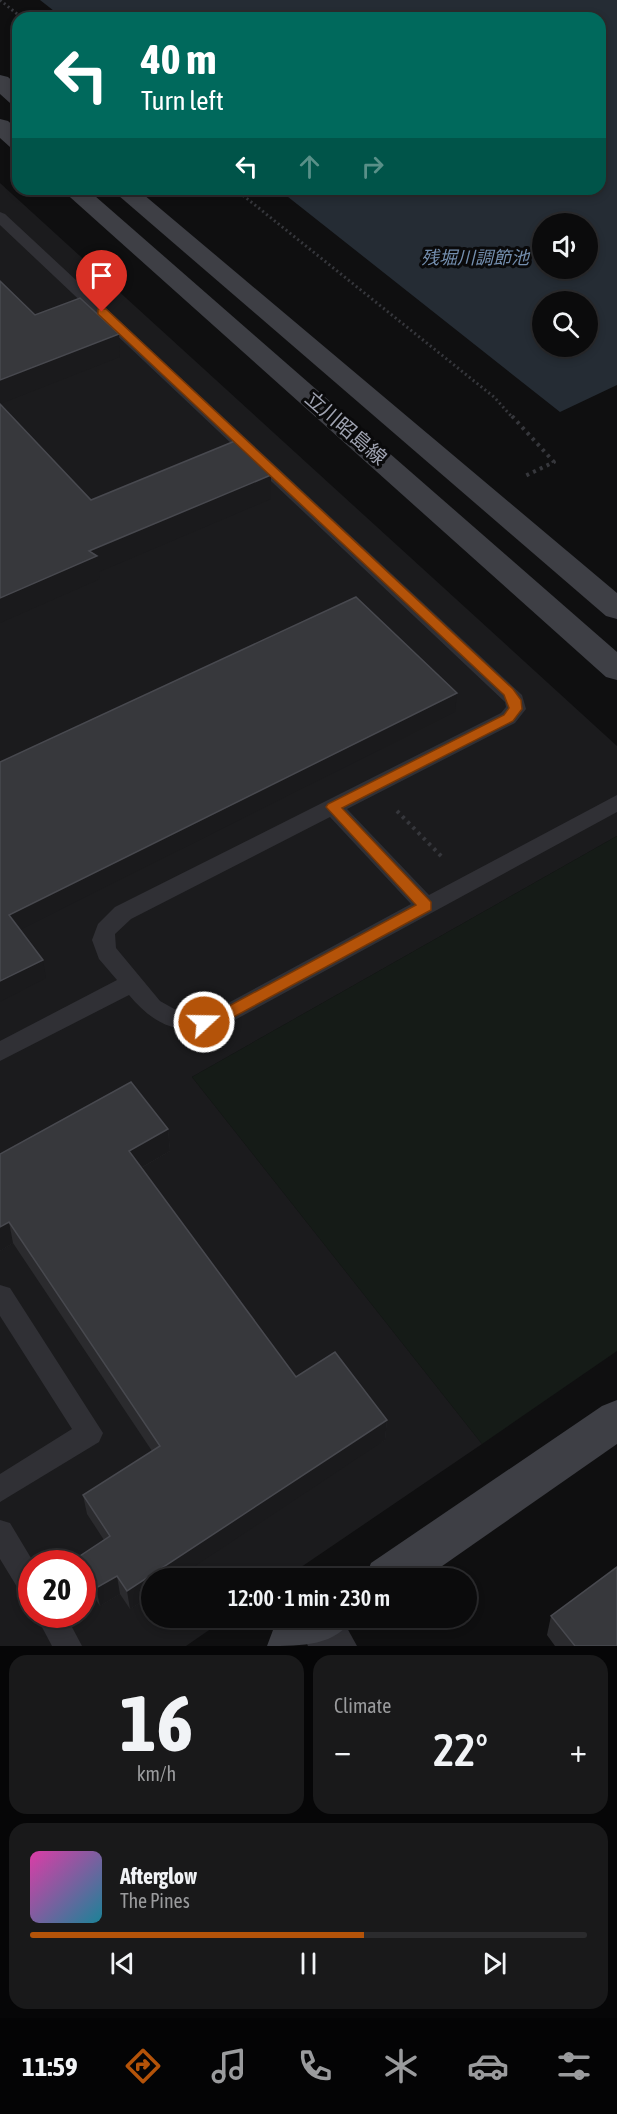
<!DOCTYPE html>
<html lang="en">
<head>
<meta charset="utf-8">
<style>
  body { margin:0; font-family:"Asap Condensed","Noto Sans JP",sans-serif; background:#19191a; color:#f1f3f6; height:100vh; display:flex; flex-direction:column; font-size:22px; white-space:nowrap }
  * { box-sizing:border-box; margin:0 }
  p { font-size:20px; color:#9a9b9d }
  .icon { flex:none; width:33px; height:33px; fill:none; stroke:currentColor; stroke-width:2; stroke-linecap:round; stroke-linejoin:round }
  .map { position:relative; height:1646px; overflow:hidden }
  .sheet { display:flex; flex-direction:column; gap:9px; padding:9px; background:#060607; flex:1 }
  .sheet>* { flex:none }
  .hud { position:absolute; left:12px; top:12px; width:594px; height:183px; border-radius:18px; box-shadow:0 3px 9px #0003,0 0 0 2px #2b2b2d; background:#00695c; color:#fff; overflow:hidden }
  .controls { position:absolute; left:532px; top:213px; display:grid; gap:12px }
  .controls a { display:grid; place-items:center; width:66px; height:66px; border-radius:50%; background:#0b0b0c; box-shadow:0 3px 9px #0003,0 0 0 2px #2b2b2d; font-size:30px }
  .speed { position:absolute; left:18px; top:1550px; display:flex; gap:12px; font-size:30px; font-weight:700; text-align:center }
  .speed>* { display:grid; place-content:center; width:78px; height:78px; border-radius:50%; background:#0b0b0c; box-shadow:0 3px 9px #0003,0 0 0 2px #2b2b2d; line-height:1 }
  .speed .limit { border:9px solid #d22; background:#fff; color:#111 }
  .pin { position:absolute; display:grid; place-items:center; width:51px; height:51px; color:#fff; margin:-62px -26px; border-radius:50% 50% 50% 0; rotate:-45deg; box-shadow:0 0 6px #0007 }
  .pin .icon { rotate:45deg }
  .me { position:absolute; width:66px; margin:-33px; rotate:69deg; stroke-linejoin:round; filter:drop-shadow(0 0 4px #0008) }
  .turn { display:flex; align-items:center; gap:21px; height:126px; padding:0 30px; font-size:27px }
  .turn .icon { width:78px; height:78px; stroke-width:2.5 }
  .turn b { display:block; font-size:42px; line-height:51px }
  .lanes { display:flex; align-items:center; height:57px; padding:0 30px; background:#0003; justify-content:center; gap:30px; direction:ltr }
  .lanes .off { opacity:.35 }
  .big { font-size:45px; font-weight:600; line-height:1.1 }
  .sheet .tile { flex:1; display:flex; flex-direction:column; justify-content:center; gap:9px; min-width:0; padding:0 21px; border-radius:18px; background:#19191a }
  .sheet .dial { align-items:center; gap:0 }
  .dial b { font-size:78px; line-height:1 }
  .song { display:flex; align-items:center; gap:18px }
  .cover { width:72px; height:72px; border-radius:9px; background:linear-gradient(135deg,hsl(320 70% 55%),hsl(190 70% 35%)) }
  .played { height:6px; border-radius:3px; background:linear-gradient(90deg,#b45309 60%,#2b2b2d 60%) }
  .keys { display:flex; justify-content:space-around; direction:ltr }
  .heat { display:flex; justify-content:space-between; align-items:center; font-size:33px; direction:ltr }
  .sheet .tiles { flex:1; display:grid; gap:9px; grid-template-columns:1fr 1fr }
  .tile:last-child { grid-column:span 2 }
  .trip { position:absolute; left:141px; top:1568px; width:336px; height:60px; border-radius:30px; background:#0b0b0c; box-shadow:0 3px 9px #0003,0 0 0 2px #2b2b2d; font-weight:600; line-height:60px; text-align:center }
  .tab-bar { display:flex; height:96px; justify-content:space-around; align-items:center; background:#040405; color:#9a9b9d }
  .tab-bar .icon { width:42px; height:42px }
  .tab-bar .active { color:#b45309 }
  .tab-bar b { font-size:27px; color:#f1f3f6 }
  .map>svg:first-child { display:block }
</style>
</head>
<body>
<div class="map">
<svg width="617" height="1646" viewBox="0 0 617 1646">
  <rect width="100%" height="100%" fill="#0f0f10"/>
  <path fill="#1b1b1d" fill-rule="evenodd" d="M 0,183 L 617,746 L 617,836 L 192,1077 L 482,1444 L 285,1578 L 152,1578 L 152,1617 L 228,1617 L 186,1646 L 0,1646 ZM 32,1563 L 82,1563 L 82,1614 L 32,1614 Z"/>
  <path fill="#151b17" d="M 617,836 L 617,1351 L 482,1444 L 192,1077 Z"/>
  <path fill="#252c34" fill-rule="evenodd" d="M 40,0 L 617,0 L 617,385 L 560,412 L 278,189 L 600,189 L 600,18 L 63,18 ZM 543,224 L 588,224 L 588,268 L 543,268 ZM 543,302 L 588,302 L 588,346 L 543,346 Z"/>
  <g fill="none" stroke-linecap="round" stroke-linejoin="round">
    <g stroke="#36373c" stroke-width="3" stroke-dasharray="2 3" stroke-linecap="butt">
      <path d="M 0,0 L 22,18"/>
      <path d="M 235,189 L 494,397 L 513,418"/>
    </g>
    <g stroke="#36373c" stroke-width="4" stroke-dasharray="3 4.5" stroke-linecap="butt">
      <path d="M 512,416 L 554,462 L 523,477"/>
      <path d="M 397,811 L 444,859"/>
    </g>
    <g fill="#303035" fill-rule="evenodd">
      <path d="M 0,212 L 5,214 L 522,695 L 526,709 L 515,723 L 347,809 L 429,895 L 617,795 L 617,812 L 231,1022 C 187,1037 159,1031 129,995 L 0,1061 L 0,1041 L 117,980 L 99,959 L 92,940 L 98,924 L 115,907 L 501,713 L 506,707 L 505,702 L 0,225 ZM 330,817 L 411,904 L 217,1009 L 186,1012 L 176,1010 L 160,1001 L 116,948 L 115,934 L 131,919 Z"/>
      <path d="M 0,1285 L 10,1288 L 103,1433 L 99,1442 L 0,1502 L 0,1474 L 72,1429 L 0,1316 Z"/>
      <path d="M 0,1520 L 10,1523 L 34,1563 L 32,1563 L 32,1599 L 22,1595 L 0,1559 Z"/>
      <path d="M 35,1614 L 65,1614 L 82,1646 L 52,1646 Z"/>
    </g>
    <path fill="#303035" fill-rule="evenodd" d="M 301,1617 L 341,1617 L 357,1646 L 308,1646 L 298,1625 Z"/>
    <g fill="#3e3f45" fill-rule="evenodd">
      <path d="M 0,75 L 8,77 L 18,86 L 18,105 L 10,103 L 0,94 Z"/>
      <path d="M 0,119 L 8,121 L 18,130 L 18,149 L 10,147 L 0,138 Z"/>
      <path d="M 61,189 L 87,189 L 617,652 L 617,680 L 606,677 Z"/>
      <path d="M 111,189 L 137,189 L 617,593 L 617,619 L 606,616 Z"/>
      <path d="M 617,1400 L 617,1444 L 425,1578 L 365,1578 L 371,1563 L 602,1406 Z"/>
      <path d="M 292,1617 L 353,1617 C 337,1646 302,1646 267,1646 L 273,1630 Z"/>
    </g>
  </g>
  <g fill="#2b2b2e">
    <path d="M 168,1129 L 170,1151 L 141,1168 L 296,1377 L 387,1420 L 385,1440 L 152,1578 L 152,1595 L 130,1609 L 120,1594 L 100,1606 L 82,1578 L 82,1563 L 78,1563 L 77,1558 L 104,1540 L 87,1514 L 83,1495 L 152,1451 L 13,1243 L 0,1251 L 0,1154 Z"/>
    <path d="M 551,1616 L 617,1646 L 555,1646 L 547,1635 Z"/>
  </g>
  <g fill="#1a1a1c">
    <path d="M 119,334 L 120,357 L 0,404 L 0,380 Z"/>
    <path d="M 271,475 L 271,499 L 99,572 L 100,579 L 0,623 L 0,598 L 89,551 Z"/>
    <path d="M 457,693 L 455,712 L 12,934 L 9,915 Z"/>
    <path d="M 43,960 L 46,978 L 0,1002 L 0,981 Z"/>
    <path d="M 168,1129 L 170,1151 L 132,1173 L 129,1151 Z"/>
    <path d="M 9,1222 L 13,1243 L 0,1251 L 0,1227 Z"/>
    <path d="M 387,1420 L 385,1440 L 177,1578 L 152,1578 L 152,1595 L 130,1609 L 127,1591 Z"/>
    <path d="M 117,1576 L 120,1594 L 100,1606 L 96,1588 Z"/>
  </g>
  <g fill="#37383c" stroke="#48494f" stroke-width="1.5">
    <path d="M 0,281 L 35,315 L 80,298 L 119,334 L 0,380 Z"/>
    <path d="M 0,404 L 91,500 L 235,441 L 271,475 L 89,551 L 97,556 L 0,598 Z"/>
    <path d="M 356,597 L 457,693 L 9,915 L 43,960 L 0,981 L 0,762 Z"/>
    <path d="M 131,1082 L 168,1129 L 129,1151 L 296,1377 L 335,1352 L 387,1420 L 127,1591 L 117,1576 L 96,1588 L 82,1566 L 82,1563 L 81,1563 L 77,1558 L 110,1536 L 83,1495 L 160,1446 L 9,1222 L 0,1227 L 0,1154 Z"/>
    <path d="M 617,1567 L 617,1646 L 575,1646 L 551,1616 Z"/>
  </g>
  <path fill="#b45309" stroke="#753606" stroke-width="1.5" d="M 98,309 L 106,309 L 513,689 L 521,700 L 522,709 L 513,721 L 342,808 L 431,902 L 431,910 L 228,1020 L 204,1028 L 198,1026 L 196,1022 L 198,1018 L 218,1012 L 416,905 L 326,807 L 328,804 L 504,715 L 509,708 L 504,695 L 98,314 Z"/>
  <g text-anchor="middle" stroke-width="6" stroke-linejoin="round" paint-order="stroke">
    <g font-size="18" font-style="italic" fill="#748faf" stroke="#0a0a0b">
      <text x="475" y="264">残堀川調節池</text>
    </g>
    <g font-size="20" fill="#a0a4b2" stroke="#0a0a0b">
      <text transform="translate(346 428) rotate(41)" y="7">立川昭島線</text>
    </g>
  </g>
</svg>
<div class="controls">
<a><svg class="icon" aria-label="sound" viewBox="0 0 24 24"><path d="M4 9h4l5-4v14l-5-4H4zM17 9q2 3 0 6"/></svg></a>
<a><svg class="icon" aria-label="search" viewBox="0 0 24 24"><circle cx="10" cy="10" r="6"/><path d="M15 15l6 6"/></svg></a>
</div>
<div class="speed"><div class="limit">20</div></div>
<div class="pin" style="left:102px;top:312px;background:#d93025"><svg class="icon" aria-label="arrive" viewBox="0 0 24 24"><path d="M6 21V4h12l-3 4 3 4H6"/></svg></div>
<svg class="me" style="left:204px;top:1022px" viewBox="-20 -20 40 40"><circle r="17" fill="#b45309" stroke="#fff" stroke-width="3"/><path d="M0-11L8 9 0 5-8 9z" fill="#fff"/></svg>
<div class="trip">12:00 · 1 min · 230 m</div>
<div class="hud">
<div class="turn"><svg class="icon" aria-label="left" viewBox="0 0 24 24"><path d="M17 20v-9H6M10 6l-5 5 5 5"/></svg><div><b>40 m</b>Turn left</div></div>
<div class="lanes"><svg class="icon" aria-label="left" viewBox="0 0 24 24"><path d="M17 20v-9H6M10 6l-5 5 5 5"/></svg><svg class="icon off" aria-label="ahead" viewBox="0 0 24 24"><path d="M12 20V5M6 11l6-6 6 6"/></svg><svg class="icon off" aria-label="right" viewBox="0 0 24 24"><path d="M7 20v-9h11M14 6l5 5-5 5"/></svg></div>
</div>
</div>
<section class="sheet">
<div class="tiles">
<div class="tile dial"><b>16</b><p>km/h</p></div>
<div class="tile"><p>Climate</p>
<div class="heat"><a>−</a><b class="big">22°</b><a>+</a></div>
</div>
<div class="tile">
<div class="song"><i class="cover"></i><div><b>Afterglow</b><p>The Pines</p></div></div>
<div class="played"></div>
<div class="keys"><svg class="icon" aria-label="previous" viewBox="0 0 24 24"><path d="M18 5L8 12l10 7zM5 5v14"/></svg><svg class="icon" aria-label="pause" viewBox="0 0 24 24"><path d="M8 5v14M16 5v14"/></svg><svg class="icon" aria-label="next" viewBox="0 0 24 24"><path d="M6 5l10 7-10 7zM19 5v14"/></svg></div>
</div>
</div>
</section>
<nav class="tab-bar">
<b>11:59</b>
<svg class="icon active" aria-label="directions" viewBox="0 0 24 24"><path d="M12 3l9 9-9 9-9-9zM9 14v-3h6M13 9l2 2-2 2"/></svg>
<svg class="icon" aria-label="music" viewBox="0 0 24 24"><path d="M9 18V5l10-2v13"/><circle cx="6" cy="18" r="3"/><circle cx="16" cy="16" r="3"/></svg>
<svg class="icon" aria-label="phone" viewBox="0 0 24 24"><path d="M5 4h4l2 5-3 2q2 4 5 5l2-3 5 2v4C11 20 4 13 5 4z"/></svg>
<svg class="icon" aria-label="climate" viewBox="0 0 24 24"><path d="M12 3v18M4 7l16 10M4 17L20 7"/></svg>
<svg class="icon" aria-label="car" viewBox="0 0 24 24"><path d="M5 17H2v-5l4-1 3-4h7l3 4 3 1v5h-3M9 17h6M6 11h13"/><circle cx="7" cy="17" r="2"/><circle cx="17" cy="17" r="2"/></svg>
<svg class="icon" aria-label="filters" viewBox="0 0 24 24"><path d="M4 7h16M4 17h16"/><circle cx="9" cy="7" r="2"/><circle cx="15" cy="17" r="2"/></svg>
</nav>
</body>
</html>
